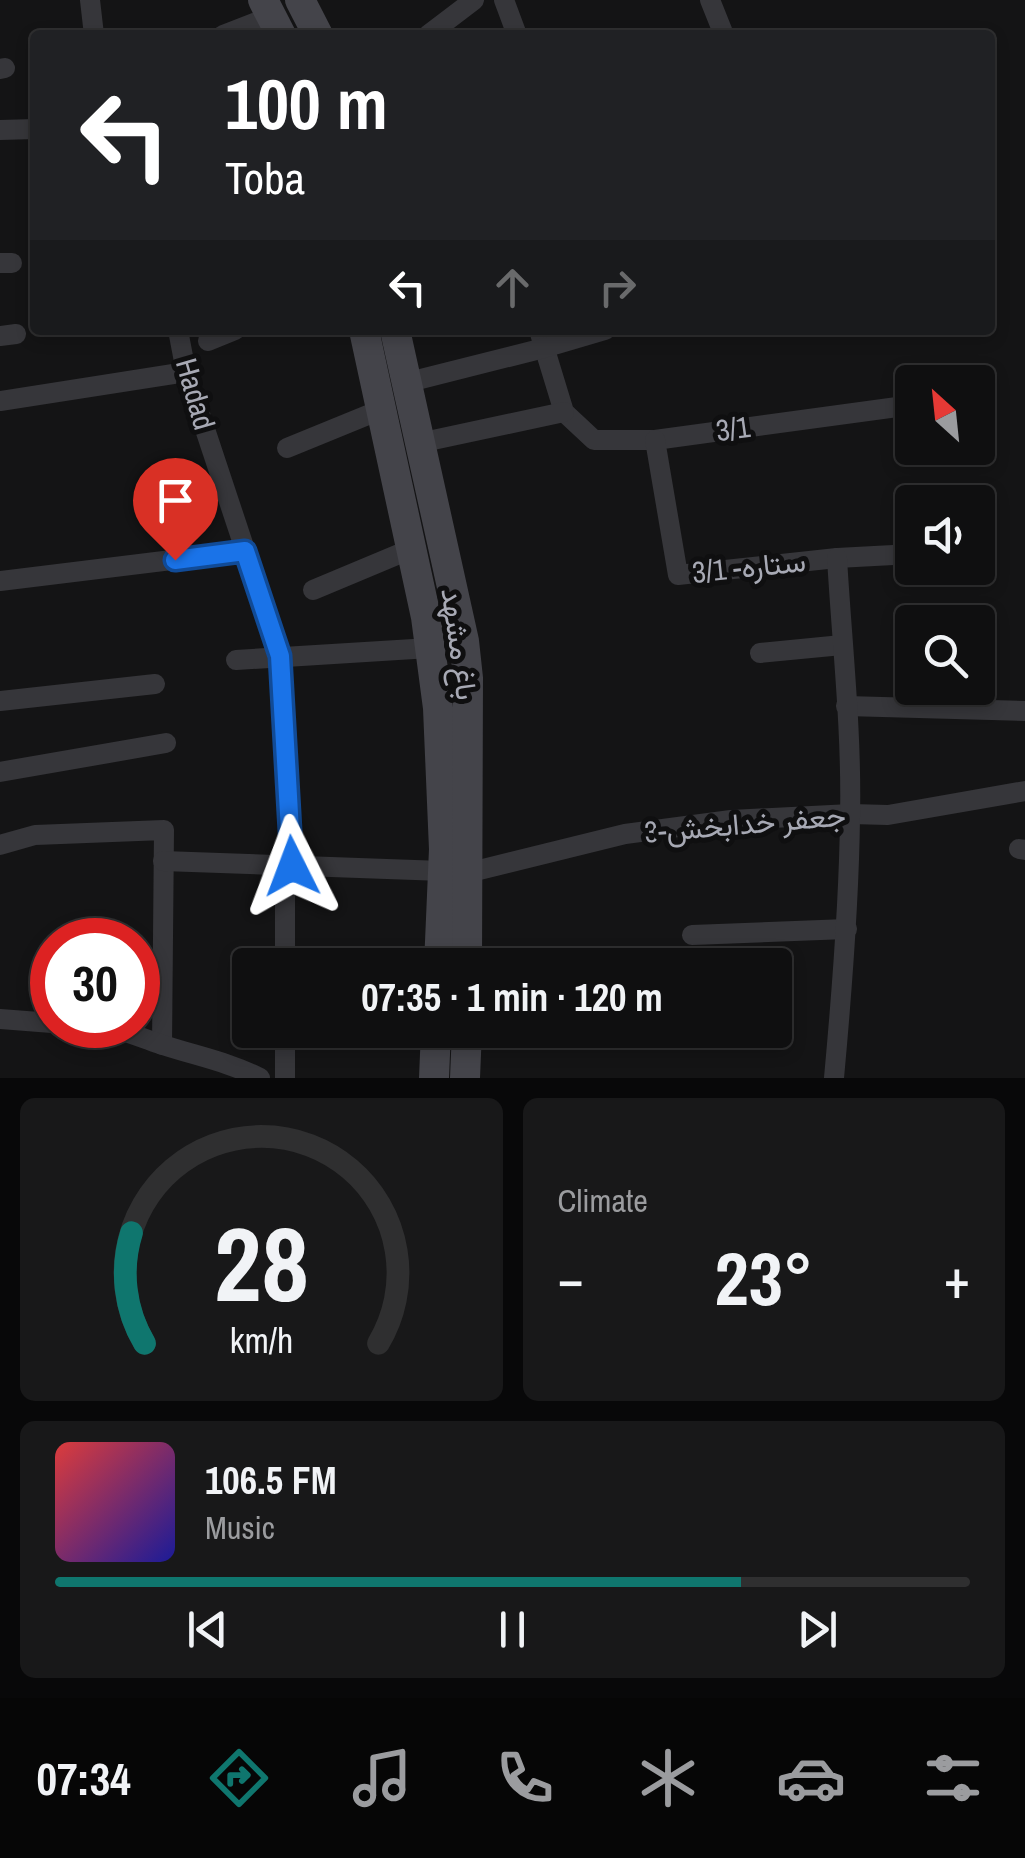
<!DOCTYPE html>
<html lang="en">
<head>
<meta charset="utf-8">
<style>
  body { margin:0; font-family:"Archivo Narrow",Vazirmatn,sans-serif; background:#181819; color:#f1f3f6; height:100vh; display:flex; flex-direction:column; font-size:38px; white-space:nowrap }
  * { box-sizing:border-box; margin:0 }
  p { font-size:32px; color:#9b9c9f }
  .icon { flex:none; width:55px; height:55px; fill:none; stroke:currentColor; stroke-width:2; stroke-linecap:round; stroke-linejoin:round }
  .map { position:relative; height:1078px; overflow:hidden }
  .details { display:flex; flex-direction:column; gap:20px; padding:20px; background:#080809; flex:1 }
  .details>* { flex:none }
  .guide { position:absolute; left:30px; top:30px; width:965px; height:305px; border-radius:10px; box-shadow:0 5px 15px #0003,0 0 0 2px #2f2f30; background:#202124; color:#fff; overflow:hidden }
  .needle { width:65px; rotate:333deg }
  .buttons { position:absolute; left:895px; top:365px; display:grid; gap:20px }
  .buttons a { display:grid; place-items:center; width:100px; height:100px; border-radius:10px; background:#0f0f10; box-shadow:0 5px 15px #0003,0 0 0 2px #2f2f30; font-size:50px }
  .speed { position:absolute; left:30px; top:918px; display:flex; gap:20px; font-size:50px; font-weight:700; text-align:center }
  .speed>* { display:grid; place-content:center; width:130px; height:130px; border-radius:50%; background:#0f0f10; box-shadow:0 5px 15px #0003,0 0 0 2px #2f2f30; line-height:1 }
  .speed .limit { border:15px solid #d22; background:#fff; color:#111 }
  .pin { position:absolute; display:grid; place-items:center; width:85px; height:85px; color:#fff; margin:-102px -42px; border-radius:50% 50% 50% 0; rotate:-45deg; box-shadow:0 0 10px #0007 }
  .pin .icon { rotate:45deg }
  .me { position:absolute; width:110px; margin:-55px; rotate:357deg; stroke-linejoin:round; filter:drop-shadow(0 0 8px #0008) }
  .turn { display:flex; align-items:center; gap:35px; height:210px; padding:0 30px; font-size:45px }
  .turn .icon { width:130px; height:130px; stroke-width:2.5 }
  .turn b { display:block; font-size:70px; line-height:85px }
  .lanes { display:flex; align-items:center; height:95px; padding:0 30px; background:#0003; justify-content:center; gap:50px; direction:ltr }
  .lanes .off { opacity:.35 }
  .big { font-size:75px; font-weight:700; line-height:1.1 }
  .details .card { flex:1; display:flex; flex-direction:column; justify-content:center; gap:15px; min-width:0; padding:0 35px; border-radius:15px; background:#181819 }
  .details .dial { align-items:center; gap:0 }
  .dial svg { height:260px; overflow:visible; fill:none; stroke:#2f2f30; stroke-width:7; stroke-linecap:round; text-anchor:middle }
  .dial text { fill:#f1f3f6; stroke:none }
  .song { display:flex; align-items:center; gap:30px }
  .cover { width:120px; height:120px; border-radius:15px; background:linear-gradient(135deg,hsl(0 70% 55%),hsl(240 70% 35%)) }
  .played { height:10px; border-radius:5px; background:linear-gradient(90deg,#0f766e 75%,#2f2f30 75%) }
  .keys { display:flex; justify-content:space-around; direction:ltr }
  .heat { display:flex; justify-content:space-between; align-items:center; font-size:55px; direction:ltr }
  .details .tiles { flex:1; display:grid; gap:20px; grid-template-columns:1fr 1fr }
  .card:last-child { grid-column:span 2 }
  .trip { position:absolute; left:232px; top:948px; width:560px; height:100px; border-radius:10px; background:#0f0f10; box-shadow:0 5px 15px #0003,0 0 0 2px #2f2f30; font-weight:700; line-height:100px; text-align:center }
  .dock { display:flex; height:160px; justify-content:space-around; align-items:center; background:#060606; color:#9b9c9f }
  .dock .icon { width:70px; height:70px }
  .dock .current { color:#0f766e }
  .dock b { font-size:45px; color:#f1f3f6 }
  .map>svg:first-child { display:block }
</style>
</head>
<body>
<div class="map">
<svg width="1025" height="1078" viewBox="0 0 1025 1078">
  <rect width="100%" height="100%" fill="#141415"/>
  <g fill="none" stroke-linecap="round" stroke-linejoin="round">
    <g stroke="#36363a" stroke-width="20">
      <path d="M 90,0 L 94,35"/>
      <path d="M 504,0 L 517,35"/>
      <path d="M 710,0 L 724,35"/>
      <path d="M 223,35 L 272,16"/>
      <path d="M 428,35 L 474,0"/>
      <path d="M 0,69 L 5,68"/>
      <path d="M 0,130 L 35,129"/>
      <path d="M 0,263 L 12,263"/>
      <path d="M 178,330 L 186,372 L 280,655 L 292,866"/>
      <path d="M 539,330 L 564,412 L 594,440 L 655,440 L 912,405"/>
      <path d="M 0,336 L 16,334"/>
      <path d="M 208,341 L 235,330"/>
      <path d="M 405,383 L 544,348 L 605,330"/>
      <path d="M 0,401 L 186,372"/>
      <path d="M 655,440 L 678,575 L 837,558 L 912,554"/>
      <path d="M 419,443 L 564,412"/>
      <path d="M 287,448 L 380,410"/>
      <path d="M 0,581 L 245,551"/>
      <path d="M 313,590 L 411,549"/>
      <path d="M 760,653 L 842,645"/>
      <path d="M 236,660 L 430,648"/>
      <path d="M 0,701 L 155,684"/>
      <path d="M 846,706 L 1025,711"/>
      <path d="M 0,772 L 166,743"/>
      <path d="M 0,845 L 35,835 L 164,830 L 162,1045"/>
      <path d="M 1019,849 L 1025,850"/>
      <path d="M 163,861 L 443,871"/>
      <path d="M 285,865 L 285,965"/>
      <path d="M 467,873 L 625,834 L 731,820 L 851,814 L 888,815 L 1025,791"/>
      <path d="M 692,935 L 847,929"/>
      <path d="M 0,1019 L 52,1023"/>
      <path d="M 90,1025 C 115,1026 136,1036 160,1044 C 196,1056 226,1061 260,1078"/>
      <path d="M 285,1030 L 285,1078"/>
      <path d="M 834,1078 C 842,991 849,905 850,818 C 852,731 842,644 837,558"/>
    </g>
    <g stroke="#44444a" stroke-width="30">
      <path d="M 263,0 L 281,35"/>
      <path d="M 300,0 L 318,35"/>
      <path d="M 364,330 L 426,617 L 438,708 L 444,849 L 439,965"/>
      <path d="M 395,330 L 464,641 L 468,678 L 467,965"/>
      <path d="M 434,1078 L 436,1030"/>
      <path d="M 465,1078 L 467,1030"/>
    </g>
  </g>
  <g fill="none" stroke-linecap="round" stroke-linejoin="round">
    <defs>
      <path id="route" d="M 175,560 L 245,551 L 280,656 L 292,866"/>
    </defs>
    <use href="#route" stroke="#114b97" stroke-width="25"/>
    <use href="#route" stroke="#1a73e8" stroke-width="18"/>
  </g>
  <g text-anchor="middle" stroke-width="10" stroke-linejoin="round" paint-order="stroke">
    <g font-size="30" fill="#a7a9b4" stroke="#0f0f10">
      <text transform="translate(195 394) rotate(74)" y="10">Hadad</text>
      <text transform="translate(733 429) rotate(-8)" y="10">3/1</text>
      <text transform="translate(749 567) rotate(-6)" y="10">ستاره- 3/1</text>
      <text transform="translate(459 644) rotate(82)" y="10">باغ مشهد</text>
      <text transform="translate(745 824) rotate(-5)" y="10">جعفر خدابخش-3</text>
    </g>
  </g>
</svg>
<div class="buttons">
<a><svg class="needle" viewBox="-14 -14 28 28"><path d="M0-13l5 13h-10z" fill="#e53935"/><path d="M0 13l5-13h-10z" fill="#9b9c9f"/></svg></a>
<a><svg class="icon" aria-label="sound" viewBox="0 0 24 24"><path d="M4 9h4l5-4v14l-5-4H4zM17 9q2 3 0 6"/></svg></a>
<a><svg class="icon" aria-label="search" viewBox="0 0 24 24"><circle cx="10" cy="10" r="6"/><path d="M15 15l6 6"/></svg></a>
</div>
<div class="speed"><div class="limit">30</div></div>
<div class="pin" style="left:175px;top:560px;background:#d93025"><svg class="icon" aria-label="arrive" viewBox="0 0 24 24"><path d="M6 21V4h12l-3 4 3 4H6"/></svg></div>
<svg class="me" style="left:292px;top:866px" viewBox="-20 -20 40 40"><path d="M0-17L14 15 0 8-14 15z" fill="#1a73e8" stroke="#fff" stroke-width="4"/></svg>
<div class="trip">07:35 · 1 min · 120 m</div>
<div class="guide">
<div class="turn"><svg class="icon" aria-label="left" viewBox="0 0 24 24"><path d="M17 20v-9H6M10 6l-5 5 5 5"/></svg><div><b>100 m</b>Toba</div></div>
<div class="lanes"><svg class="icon" aria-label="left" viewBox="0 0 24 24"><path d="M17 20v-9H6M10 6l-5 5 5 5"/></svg><svg class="icon off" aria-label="ahead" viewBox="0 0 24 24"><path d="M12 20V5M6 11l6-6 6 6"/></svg><svg class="icon off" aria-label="right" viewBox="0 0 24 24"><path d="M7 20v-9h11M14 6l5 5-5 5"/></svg></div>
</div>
</div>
<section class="details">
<div class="tiles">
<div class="card dial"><svg viewBox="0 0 100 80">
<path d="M14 69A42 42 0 1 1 86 69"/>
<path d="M14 69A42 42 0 0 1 10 35" stroke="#0f766e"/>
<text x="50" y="56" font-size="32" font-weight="700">28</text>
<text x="50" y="72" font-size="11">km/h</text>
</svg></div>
<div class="card"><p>Climate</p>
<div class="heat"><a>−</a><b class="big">23°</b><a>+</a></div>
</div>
<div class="card">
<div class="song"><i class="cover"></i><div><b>106.5 FM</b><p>Music</p></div></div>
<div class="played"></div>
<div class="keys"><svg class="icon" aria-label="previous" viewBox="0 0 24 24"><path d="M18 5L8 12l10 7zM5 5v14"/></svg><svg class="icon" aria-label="pause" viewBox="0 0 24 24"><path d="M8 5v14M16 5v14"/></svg><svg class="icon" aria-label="next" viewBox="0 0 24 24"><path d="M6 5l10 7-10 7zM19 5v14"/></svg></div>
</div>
</div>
</section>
<nav class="dock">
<b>07:34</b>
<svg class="icon current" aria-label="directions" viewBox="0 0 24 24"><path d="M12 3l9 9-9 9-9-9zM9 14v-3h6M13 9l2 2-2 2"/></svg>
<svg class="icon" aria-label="music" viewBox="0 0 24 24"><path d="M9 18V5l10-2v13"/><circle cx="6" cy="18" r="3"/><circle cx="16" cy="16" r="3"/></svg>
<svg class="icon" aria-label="phone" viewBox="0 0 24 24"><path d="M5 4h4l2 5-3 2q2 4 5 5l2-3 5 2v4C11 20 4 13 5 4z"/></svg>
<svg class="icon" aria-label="climate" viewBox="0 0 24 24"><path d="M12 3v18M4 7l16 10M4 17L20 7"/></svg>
<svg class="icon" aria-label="car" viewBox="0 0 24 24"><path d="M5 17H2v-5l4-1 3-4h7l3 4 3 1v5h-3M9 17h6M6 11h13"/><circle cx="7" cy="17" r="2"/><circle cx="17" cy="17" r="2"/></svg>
<svg class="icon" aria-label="filters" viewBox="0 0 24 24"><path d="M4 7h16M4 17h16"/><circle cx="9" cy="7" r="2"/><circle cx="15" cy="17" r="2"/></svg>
</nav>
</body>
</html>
